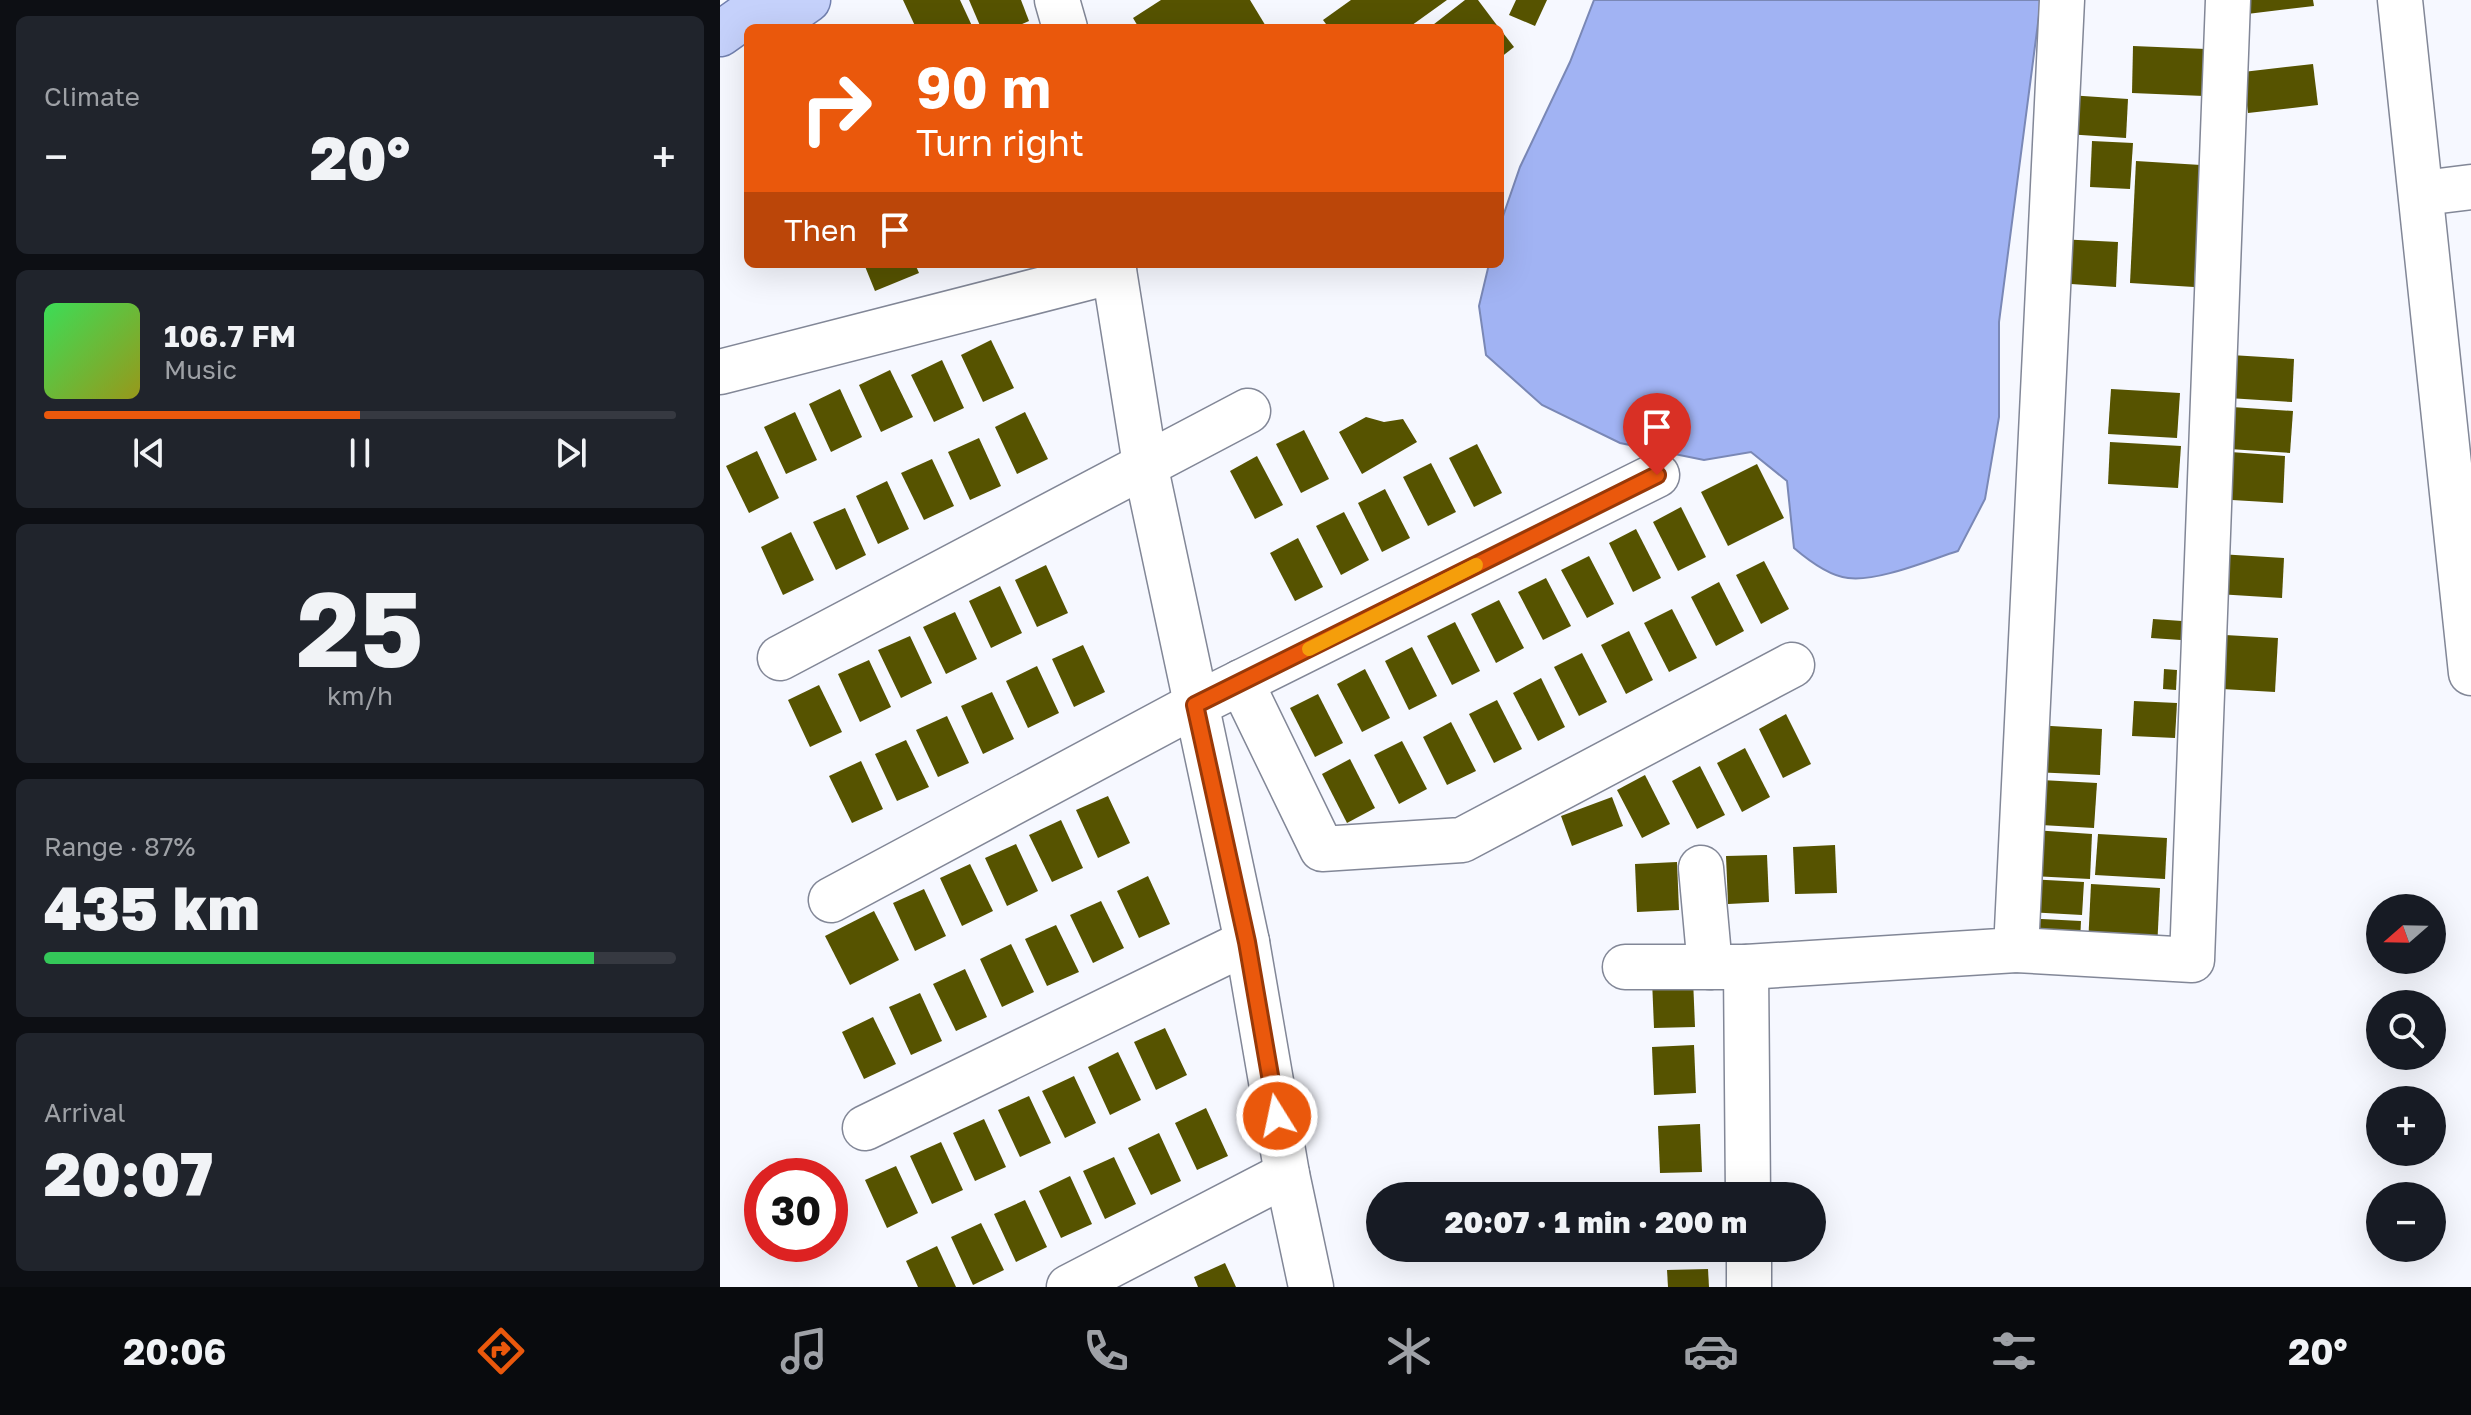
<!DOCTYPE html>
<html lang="en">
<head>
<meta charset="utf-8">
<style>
  body { margin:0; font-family:"Golos Text",sans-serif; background:#20242c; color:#f1f3f6; height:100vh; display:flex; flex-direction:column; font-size:30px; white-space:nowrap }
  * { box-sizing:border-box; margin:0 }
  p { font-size:26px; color:#9ea1a6 }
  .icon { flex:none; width:44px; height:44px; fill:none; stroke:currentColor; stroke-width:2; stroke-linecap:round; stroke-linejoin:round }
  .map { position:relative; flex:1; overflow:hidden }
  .details { display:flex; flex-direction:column; gap:16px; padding:16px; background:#0d0f14; width:720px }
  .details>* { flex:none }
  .banner { position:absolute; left:24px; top:24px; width:760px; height:244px; border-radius:12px; box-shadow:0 8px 32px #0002; background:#ea580c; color:#fff; overflow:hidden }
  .needle { width:52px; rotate:250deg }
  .buttons { position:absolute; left:1646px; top:894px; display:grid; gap:16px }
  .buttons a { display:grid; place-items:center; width:80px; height:80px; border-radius:50%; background:#171b24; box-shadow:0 8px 32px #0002; font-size:40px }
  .speed { position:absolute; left:24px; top:1158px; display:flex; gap:16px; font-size:40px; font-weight:700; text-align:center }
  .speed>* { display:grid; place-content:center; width:104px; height:104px; border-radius:50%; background:#171b24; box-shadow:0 8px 32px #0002; line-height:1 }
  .speed .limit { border:12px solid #d22; background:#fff; color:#111 }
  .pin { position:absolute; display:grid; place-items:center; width:68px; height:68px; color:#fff; margin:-82px -34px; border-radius:50% 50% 50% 0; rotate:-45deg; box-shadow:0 0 8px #0007 }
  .pin .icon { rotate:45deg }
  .me { position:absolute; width:88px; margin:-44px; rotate:350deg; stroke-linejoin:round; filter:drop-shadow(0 0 6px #0008) }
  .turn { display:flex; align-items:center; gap:28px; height:168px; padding:0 40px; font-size:36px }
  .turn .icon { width:104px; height:104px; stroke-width:2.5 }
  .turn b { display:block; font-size:56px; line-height:68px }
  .then { display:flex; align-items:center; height:76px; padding:0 40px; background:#0003; gap:16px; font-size:30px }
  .big { font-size:60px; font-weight:800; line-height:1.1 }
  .details .tile { flex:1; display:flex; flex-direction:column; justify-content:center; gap:12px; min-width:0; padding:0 28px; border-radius:12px; background:#20242c }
  .details .dial { align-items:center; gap:0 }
  .dial b { font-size:104px; line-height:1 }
  .song { display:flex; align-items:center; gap:24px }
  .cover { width:96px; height:96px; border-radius:12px; background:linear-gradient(135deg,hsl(130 70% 55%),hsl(60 70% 35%)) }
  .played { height:8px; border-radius:4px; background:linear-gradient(90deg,#ea580c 50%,#363941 50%) }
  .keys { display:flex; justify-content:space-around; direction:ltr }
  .heat { display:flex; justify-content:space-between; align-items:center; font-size:44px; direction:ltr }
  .charge { height:12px; border-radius:6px; background:linear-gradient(90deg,#34c759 87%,#363941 0) }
  .trip { position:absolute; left:646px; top:1182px; width:460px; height:80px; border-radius:40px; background:#171b24; box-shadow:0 8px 32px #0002; font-weight:800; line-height:80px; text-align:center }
  .tab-bar { display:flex; height:128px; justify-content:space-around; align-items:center; background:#090b0e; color:#9ea1a6 }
  .tab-bar .icon { width:56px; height:56px }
  .tab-bar .current { color:#ea580c }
  .tab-bar b { font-size:36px; color:#f1f3f6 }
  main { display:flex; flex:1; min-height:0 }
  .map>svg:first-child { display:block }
</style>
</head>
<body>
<main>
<section class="details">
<div class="tile"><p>Climate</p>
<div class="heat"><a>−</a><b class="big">20°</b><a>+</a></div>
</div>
<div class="tile">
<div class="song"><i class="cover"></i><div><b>106.7 FM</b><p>Music</p></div></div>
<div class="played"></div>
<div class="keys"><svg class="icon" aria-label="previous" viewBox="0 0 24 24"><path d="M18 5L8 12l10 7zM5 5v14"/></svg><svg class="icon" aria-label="pause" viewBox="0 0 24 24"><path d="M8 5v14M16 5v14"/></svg><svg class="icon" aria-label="next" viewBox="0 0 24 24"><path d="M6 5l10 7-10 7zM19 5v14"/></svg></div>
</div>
<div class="tile dial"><b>25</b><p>km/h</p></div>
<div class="tile"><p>Range · 87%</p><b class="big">435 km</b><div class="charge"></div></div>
<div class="tile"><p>Arrival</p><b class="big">20:07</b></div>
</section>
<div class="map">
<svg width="1751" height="1287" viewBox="0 0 1751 1287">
  <rect width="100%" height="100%" fill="#f6f8ff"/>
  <path fill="#a1b3f3" stroke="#7a88b6" stroke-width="2" d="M 874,0 L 1321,0 L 1279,322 L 1279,417 L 1265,499 L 1238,551 C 1209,560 1158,582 1128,578 C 1109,576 1088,560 1074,548 L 1067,481 L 1031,452 L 984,460 L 900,443 L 822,405 L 766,355 L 759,306 L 769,264 L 780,264 L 780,225 L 800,167 L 850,62 Z"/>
  <g fill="#565300">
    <path d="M 183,0 L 240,0 L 253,28 L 196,28 Z"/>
    <path d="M 249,0 L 301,0 L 309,21 L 293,28 L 261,28 Z"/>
    <path d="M 441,0 L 530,0 L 547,28 L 419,28 L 413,18 Z"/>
    <path d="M 631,0 L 727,0 L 688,28 L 609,28 L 603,20 Z"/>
    <path d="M 745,0 L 758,0 L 779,28 L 709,28 Z"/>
    <path d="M 796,0 L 827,0 L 815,26 L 789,15 Z"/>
    <path d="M 1518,0 L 1593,0 L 1594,6 L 1519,15 Z"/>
    <path d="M 780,29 L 794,47 L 780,58 Z"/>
    <path d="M 1413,46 L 1486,49 L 1484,96 L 1412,93 Z"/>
    <path d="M 1593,64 L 1598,105 L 1528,113 L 1523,72 Z"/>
    <path d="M 1348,95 L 1408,99 L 1406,138 L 1346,134 Z"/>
    <path d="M 1372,141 L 1413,143 L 1410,189 L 1370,187 Z"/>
    <path d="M 1416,161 L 1481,165 L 1474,287 L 1410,283 Z"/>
    <path d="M 1338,239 L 1398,242 L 1396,287 L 1336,283 Z"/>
    <path d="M 144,264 L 195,264 L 199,273 L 155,291 Z"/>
    <path d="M 271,340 L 294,388 L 263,402 L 241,355 Z"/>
    <path d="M 1511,355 L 1574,359 L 1572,402 L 1508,398 Z"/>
    <path d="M 222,360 L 244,408 L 214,422 L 191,375 Z"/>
    <path d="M 170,370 L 193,417 L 161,432 L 139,385 Z"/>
    <path d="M 120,389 L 142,437 L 111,452 L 89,404 Z"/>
    <path d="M 1391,389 L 1460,393 L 1457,438 L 1388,434 Z"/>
    <path d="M 1512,407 L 1573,411 L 1570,453 L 1509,449 Z"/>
    <path d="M 75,412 L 97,460 L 66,474 L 44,427 Z"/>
    <path d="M 305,412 L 328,459 L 297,474 L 275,427 Z"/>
    <path d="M 646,417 L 664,422 L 683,419 L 697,442 L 642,474 L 619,432 Z"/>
    <path d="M 584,430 L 609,479 L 581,493 L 556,444 Z"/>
    <path d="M 259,438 L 281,486 L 250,500 L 228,452 Z"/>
    <path d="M 1390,442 L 1461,446 L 1458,488 L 1388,484 Z"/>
    <path d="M 757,444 L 782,493 L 754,507 L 729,458 Z"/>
    <path d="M 37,451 L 59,498 L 29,513 L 6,466 Z"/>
    <path d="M 1497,451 L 1565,456 L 1563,503 L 1495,499 Z"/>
    <path d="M 537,456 L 563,505 L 535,519 L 510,471 Z"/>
    <path d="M 212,459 L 234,506 L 204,520 L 181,473 Z"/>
    <path d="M 711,463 L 736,512 L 708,526 L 683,477 Z"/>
    <path d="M 1037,464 L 1064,518 L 1008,546 L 981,492 Z"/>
    <path d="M 167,481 L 189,529 L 158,544 L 136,496 Z"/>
    <path d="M 665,489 L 690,538 L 662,552 L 638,503 Z"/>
    <path d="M 961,507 L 986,557 L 958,571 L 933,522 Z"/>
    <path d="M 125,508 L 146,555 L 116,570 L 93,522 Z"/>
    <path d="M 624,512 L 649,560 L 621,575 L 596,526 Z"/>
    <path d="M 916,529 L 941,578 L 913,592 L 889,543 Z"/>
    <path d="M 71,532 L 94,580 L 63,595 L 41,547 Z"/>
    <path d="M 578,538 L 603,587 L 575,601 L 550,553 Z"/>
    <path d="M 1499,554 L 1564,558 L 1562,598 L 1497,594 Z"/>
    <path d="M 869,556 L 894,604 L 867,618 L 841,570 Z"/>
    <path d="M 1044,561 L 1069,609 L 1041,624 L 1016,575 Z"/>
    <path d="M 326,565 L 348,613 L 317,627 L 295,580 Z"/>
    <path d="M 826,578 L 851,626 L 823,640 L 798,592 Z"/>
    <path d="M 999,582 L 1024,631 L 996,646 L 971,597 Z"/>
    <path d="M 280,586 L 302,633 L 271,648 L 249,601 Z"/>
    <path d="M 779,600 L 804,648 L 776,663 L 751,614 Z"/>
    <path d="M 952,609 L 977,658 L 949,672 L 924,623 Z"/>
    <path d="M 235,612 L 257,659 L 226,674 L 203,627 Z"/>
    <path d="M 1433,619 L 1462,621 L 1461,640 L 1431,638 Z"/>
    <path d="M 735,622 L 760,671 L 732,685 L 707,636 Z"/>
    <path d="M 909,631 L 933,680 L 906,694 L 881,645 Z"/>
    <path d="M 1505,635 L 1558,638 L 1555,692 L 1502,689 Z"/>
    <path d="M 190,636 L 212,683 L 181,698 L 158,650 Z"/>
    <path d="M 363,645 L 385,692 L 354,707 L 332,659 Z"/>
    <path d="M 692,647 L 717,696 L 689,710 L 665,661 Z"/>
    <path d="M 862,653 L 887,702 L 859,716 L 834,667 Z"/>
    <path d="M 149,660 L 171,707 L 140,722 L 118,674 Z"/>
    <path d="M 317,666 L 339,713 L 308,728 L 286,681 Z"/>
    <path d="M 645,669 L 670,718 L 642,732 L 617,684 Z"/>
    <path d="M 1444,669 L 1457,670 L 1456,690 L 1443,689 Z"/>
    <path d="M 821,678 L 845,727 L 818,741 L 793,693 Z"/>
    <path d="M 99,685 L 122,732 L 90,747 L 68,700 Z"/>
    <path d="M 272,692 L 294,739 L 263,754 L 241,706 Z"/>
    <path d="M 598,694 L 623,743 L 595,757 L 570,708 Z"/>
    <path d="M 777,700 L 802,749 L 774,763 L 749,714 Z"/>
    <path d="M 1414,701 L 1457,703 L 1455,738 L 1412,736 Z"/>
    <path d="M 1066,714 L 1091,764 L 1063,778 L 1039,729 Z"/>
    <path d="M 227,716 L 249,763 L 218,777 L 196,730 Z"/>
    <path d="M 731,722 L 756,771 L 727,785 L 703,737 Z"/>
    <path d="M 1314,725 L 1382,729 L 1380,775 L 1311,772 Z"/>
    <path d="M 186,740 L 209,787 L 177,801 L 155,754 Z"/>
    <path d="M 682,741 L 707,789 L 679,804 L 654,755 Z"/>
    <path d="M 1025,748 L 1050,797 L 1022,812 L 997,763 Z"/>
    <path d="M 630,759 L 655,808 L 627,823 L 602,774 Z"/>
    <path d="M 141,761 L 163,809 L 132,823 L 109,776 Z"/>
    <path d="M 980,766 L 1005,815 L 977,829 L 952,781 Z"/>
    <path d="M 925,775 L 950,824 L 922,838 L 897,790 Z"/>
    <path d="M 1305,779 L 1377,783 L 1374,828 L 1302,824 Z"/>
    <path d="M 388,796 L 410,843 L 378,858 L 356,810 Z"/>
    <path d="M 892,797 L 903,826 L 852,846 L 841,816 Z"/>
    <path d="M 341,820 L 363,868 L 332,882 L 309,835 Z"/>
    <path d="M 1313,830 L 1372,834 L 1370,879 L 1310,876 Z"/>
    <path d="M 1378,834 L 1447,838 L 1445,879 L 1375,875 Z"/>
    <path d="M 296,844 L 318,891 L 287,906 L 265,858 Z"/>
    <path d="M 1115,845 L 1117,893 L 1075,894 L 1073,847 Z"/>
    <path d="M 1047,855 L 1049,902 L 1008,904 L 1006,856 Z"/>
    <path d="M 957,862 L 959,910 L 917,912 L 915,864 Z"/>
    <path d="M 250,864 L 273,911 L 242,926 L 220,878 Z"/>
    <path d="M 428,876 L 450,924 L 419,938 L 397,891 Z"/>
    <path d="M 1308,879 L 1364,882 L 1362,915 L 1307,912 Z"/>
    <path d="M 1371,884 L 1440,888 L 1437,949 L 1368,945 Z"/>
    <path d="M 204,889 L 226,936 L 195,951 L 173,903 Z"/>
    <path d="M 381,901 L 404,948 L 373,963 L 350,915 Z"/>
    <path d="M 154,911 L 179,960 L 130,985 L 105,936 Z"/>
    <path d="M 1304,918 L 1361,921 L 1360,943 L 1303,939 Z"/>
    <path d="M 336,925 L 359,972 L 327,986 L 305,939 Z"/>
    <path d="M 291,944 L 314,992 L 282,1007 L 260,959 Z"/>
    <path d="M 245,969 L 267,1017 L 236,1031 L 213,984 Z"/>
    <path d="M 973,979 L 975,1027 L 934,1028 L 932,980 Z"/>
    <path d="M 200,993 L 222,1041 L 191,1055 L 169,1007 Z"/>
    <path d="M 153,1017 L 176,1064 L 144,1079 L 122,1032 Z"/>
    <path d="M 445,1028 L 467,1075 L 436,1090 L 414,1042 Z"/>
    <path d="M 974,1045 L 976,1093 L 934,1095 L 932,1047 Z"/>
    <path d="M 398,1052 L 421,1100 L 390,1115 L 368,1067 Z"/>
    <path d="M 354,1076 L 376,1123 L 345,1138 L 322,1091 Z"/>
    <path d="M 309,1096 L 331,1143 L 300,1157 L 278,1110 Z"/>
    <path d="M 486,1108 L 508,1156 L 477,1170 L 455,1123 Z"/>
    <path d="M 264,1119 L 286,1167 L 255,1181 L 233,1133 Z"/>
    <path d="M 980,1124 L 982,1172 L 940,1173 L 938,1126 Z"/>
    <path d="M 439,1133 L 461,1181 L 431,1195 L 408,1148 Z"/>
    <path d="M 221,1142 L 243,1190 L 212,1204 L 190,1156 Z"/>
    <path d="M 394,1157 L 416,1204 L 385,1219 L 363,1171 Z"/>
    <path d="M 176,1166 L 198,1213 L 167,1228 L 145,1180 Z"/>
    <path d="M 350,1176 L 372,1224 L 341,1238 L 319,1191 Z"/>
    <path d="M 305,1200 L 327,1247 L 296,1262 L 274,1214 Z"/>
    <path d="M 261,1223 L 284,1270 L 253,1285 L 231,1237 Z"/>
    <path d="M 217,1246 L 236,1287 L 198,1287 L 186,1261 Z"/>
    <path d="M 505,1263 L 516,1287 L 478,1287 L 474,1277 Z"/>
    <path d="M 988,1269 L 989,1287 L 948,1287 L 947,1270 Z"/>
  </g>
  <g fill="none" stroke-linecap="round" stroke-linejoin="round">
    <defs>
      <g id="minor">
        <path d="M 337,0 L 345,28"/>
        <path d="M 1680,0 L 1751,673"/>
        <path d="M 1703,193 L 1751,187"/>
        <path d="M 393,264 L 425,464 L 527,942 L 567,1174 L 591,1287"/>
        <path d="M 0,372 L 394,271"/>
        <path d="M 60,658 L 528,411"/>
        <path d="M 521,682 L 602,849 L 742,840 L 1072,665"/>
        <path d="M 981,868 L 990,967"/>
        <path d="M 111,900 L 475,705 L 937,475"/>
        <path d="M 1296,950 L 1472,960 L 1508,0"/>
        <path d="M 905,967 L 1026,967 L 1296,950 L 1342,0"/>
        <path d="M 1026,967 L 1028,1196"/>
        <path d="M 145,1128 L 527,942"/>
        <path d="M 1029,1248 L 1029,1287"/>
        <path d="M 349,1287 L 567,1174"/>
      </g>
      <g id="major">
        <path d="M 48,28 L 88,0"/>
        <path d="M 0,34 L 48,0"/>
      </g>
    </defs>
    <use href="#minor" stroke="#828797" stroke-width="47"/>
    <use href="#major" stroke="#7280af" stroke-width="47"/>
    <use href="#minor" stroke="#fff" stroke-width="44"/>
    <use href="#major" stroke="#c5d1fb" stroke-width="44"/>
  </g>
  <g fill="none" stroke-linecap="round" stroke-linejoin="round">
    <defs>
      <path id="route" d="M 557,1116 L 527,942 L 475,705 L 937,475"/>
    </defs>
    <use href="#route" stroke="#983908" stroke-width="20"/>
    <use href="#route" stroke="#ea580c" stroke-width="14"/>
    <path stroke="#f59e0b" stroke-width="14" d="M 589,649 L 756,565"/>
  </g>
</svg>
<div class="buttons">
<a><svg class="needle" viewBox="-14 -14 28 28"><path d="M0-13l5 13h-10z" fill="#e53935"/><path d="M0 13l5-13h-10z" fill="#9ea1a6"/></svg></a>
<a><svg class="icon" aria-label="search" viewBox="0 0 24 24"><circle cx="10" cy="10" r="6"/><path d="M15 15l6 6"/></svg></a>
<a>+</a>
<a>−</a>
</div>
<div class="speed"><div class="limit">30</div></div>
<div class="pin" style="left:937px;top:475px;background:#d93025"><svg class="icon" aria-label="arrive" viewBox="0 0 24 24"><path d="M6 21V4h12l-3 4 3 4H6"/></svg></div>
<svg class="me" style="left:557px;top:1116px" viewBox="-20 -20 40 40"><circle r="17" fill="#ea580c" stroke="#fff" stroke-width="3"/><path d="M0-11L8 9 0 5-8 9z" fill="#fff"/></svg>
<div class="trip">20:07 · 1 min · 200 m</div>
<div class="banner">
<div class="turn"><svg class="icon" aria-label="right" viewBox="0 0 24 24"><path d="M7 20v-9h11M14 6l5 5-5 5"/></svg><div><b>90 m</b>Turn right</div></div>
<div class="then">Then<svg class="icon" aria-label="arrive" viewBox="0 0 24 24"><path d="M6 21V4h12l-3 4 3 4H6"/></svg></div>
</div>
</div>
</main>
<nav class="tab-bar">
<b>20:06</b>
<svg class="icon current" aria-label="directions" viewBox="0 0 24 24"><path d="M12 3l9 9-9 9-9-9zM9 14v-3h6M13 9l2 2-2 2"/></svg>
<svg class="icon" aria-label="music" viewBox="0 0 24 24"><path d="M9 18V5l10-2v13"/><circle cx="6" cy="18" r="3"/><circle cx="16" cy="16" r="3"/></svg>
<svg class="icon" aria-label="phone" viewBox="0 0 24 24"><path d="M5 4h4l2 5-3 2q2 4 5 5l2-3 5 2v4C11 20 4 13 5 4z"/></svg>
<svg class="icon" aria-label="climate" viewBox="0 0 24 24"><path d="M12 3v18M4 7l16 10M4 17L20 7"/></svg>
<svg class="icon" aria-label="car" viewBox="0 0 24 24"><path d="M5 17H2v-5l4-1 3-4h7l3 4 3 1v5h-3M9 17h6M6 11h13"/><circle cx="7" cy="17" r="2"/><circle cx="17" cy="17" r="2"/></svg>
<svg class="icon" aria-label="filters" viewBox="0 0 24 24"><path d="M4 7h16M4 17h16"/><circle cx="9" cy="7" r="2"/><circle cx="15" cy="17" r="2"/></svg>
<b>20°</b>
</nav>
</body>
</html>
